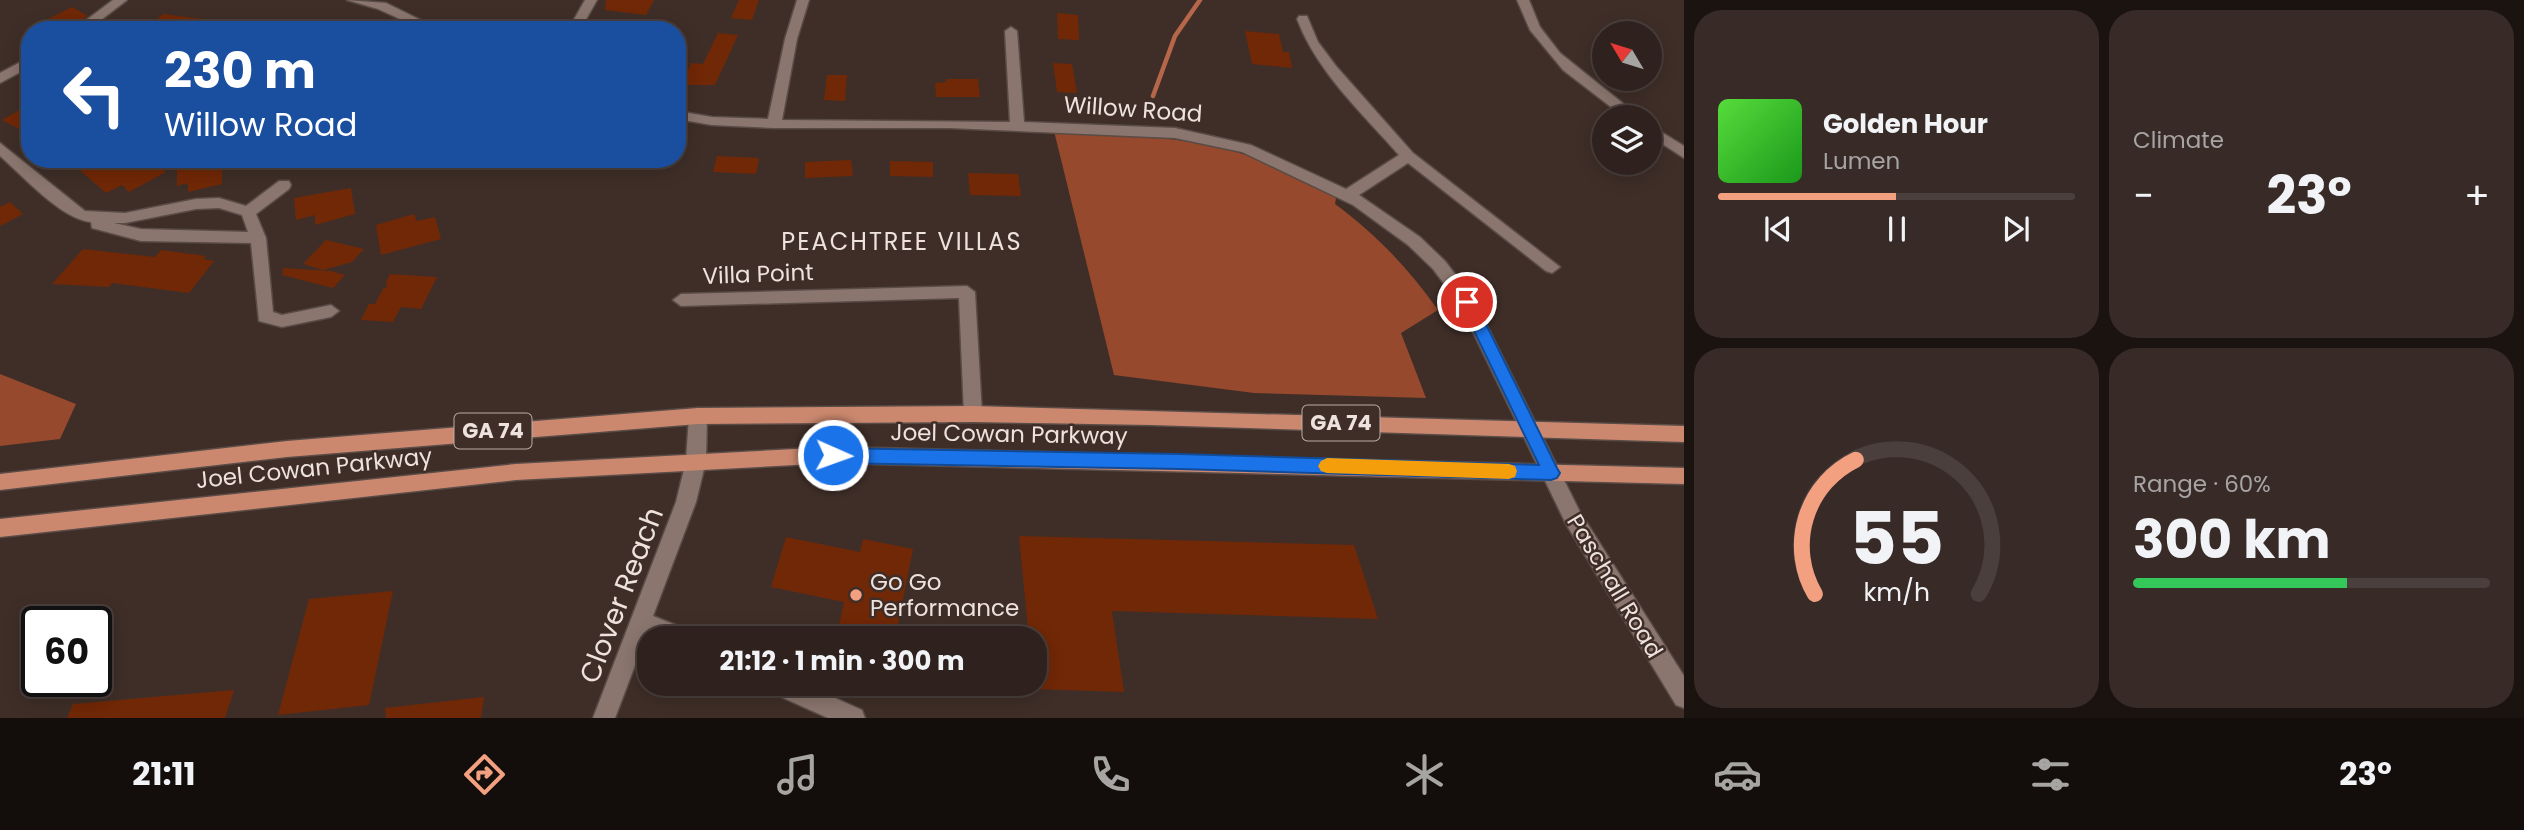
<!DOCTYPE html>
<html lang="en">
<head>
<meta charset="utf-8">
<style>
  body { margin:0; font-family:Poppins,sans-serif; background:#372a27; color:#f1f3f6; height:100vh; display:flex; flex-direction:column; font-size:26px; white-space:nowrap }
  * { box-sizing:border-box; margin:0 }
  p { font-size:23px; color:#a7a4a4 }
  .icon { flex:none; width:38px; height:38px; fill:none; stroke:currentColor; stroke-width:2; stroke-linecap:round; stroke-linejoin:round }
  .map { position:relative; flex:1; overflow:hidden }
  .sheet { display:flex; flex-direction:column; gap:10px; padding:10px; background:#1a1310; width:840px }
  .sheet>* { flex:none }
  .banner { position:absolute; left:21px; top:21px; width:665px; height:147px; border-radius:28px; box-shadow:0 4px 18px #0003,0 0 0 2px #4a3f3c; background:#1a4fa0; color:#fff; overflow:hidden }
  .needle { width:46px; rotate:308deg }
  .buttons { position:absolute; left:1592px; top:21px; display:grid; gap:14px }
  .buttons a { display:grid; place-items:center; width:70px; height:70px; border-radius:50%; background:#2f221e; box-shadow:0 4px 18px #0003,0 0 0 2px #4a3f3c; font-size:35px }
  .speed { position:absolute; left:21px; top:606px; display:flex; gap:14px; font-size:35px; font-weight:700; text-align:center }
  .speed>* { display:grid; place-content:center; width:91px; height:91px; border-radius:50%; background:#2f221e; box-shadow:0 4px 18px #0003,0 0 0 2px #4a3f3c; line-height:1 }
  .speed .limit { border:4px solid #111; border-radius:10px; background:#fff; color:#111 }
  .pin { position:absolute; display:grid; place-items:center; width:60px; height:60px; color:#fff; margin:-30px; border:4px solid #fff; border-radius:50%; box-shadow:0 2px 7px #0007 }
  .me { position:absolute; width:77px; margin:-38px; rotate:92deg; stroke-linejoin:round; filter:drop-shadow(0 0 5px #0008) }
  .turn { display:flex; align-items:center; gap:24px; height:147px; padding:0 28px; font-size:32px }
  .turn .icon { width:91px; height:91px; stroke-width:2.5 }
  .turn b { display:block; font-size:49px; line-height:60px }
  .big { font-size:52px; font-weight:700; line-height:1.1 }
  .sheet .card { flex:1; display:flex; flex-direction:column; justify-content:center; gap:10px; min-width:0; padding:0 24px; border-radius:28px; background:#372a27 }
  .sheet .dial { align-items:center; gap:0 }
  .dial svg { height:182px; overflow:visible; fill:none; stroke:#4a3f3c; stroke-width:7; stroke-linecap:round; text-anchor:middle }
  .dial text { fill:#f1f3f6; stroke:none }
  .song { display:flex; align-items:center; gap:21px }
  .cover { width:84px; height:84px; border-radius:10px; background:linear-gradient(135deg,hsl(110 70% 55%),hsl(120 70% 35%)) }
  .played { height:7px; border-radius:4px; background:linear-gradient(90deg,#f3a081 50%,#4a3f3c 50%) }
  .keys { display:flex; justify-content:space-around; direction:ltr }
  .heat { display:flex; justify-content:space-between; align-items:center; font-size:38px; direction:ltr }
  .charge { height:10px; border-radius:5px; background:linear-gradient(90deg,#34c759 60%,#4a3f3c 0) }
  .sheet .tiles { flex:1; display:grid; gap:10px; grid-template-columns:repeat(2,1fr) }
  .trip { position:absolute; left:637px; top:626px; width:410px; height:70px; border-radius:28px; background:#2f221e; box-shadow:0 4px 18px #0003,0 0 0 2px #4a3f3c; font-weight:700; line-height:70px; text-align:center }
  .dock { display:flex; height:112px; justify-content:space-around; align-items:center; background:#130e0c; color:#a7a4a4 }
  .dock .icon { width:49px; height:49px }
  .dock .selected { color:#f3a081 }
  .dock b { font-size:32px; color:#f1f3f6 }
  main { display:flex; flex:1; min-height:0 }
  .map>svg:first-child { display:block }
</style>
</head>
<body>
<main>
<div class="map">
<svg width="1684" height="718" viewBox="0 0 1684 718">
  <rect width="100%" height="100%" fill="#3f2e28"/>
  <g fill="#96492c">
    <path d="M 1054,131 C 1130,135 1208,136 1278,167 C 1298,176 1317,188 1336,198 L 1335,204 C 1376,234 1409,269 1438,310 L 1401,333 L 1426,398 L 1254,393 L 1114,375 Z"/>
    <path d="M 0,374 L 76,404 L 60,439 L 0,446 Z"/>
  </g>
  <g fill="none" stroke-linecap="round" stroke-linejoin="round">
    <path stroke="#b76749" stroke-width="4.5" d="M 1153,96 L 1175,36 L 1200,0"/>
  </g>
  <g fill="#712806">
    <path d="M 606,0 L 654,0 L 646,15 L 605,10 Z"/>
    <path d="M 739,0 L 759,0 L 752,20 L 731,18 Z"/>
    <path d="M 72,7 L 88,16 L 65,30 L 44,21 Z"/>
    <path d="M 1057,13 L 1078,15 L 1079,40 L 1058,39 Z"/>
    <path d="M 163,14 L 211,20 L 210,30 L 145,30 Z"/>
    <path d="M 1245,31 L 1279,34 L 1283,52 L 1289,52 L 1292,68 L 1252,64 Z"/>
    <path d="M 718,33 L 738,35 L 715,85 L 682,85 L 691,63 L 703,64 Z"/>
    <path d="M 1053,63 L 1072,64 L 1077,93 L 1057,92 Z"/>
    <path d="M 827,75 L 847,75 L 845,101 L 824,100 Z"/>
    <path d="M 946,79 L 978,79 L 980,97 L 936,97 L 935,83 L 946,82 Z"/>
    <path d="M 30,104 L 30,125 L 21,130 L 2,120 Z"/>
    <path d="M 717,156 L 759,158 L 756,174 L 713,172 Z"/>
    <path d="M 67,159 L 150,159 L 166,172 L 129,192 L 122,185 L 106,193 Z"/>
    <path d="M 189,159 L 222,159 L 222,184 L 188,192 L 188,183 L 177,186 L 177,162 Z"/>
    <path d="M 851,160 L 853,176 L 805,178 L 805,162 Z"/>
    <path d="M 890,161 L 933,162 L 933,177 L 890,176 Z"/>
    <path d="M 968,173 L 1018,174 L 1021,196 L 970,195 Z"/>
    <path d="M 351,188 L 355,214 L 315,225 L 315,215 L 296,220 L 294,198 Z"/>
    <path d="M 10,202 L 23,214 L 0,226 L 0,207 Z"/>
    <path d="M 414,214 L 417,221 L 435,217 L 441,239 L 381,255 L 376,225 Z"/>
    <path d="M 326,240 L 364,249 L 352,262 L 323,270 L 303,264 Z"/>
    <path d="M 83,249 L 155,257 L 161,250 L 206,256 L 203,259 L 214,261 L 189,293 L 112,283 L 109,287 L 52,284 Z"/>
    <path d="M 283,268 L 331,271 L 345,275 L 333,288 L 282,275 Z"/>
    <path d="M 390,274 L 437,277 L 421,309 L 401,307 L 393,322 L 361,320 L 369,304 L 375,304 L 384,287 L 387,288 L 386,282 Z"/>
    <path d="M 1019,536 L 1354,545 L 1378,619 L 1112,611 L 1124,692 L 1034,689 L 1034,639 L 1029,639 Z"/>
    <path d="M 786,537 L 860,552 L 863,539 L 913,549 L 895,639 L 836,639 L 844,602 L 771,587 Z"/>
    <path d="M 393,591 L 369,705 L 278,715 L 309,599 Z"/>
    <path d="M 234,690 L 225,718 L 67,718 L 73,704 Z"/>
    <path d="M 484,697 L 481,718 L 386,718 L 385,708 Z"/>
  </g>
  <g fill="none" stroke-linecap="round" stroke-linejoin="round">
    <defs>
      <g id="street">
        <path d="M 113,0 L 127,0 L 88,30 L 73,30 Z"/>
        <path d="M 347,0 L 386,3 L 441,30 L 424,30 L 378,9 Z"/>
        <path d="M 585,0 L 597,0 L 580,30 L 568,30 Z"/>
        <path d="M 797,0 L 809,0 L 797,39 L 782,120 L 1010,122 L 1005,31 L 1011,27 L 1017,31 L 1024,122 L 1175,128 L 1251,145 L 1346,189 L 1399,155 C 1362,113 1317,72 1297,19 L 1299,16 L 1307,16 L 1318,42 L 1336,66 L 1413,153 L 1560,267 L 1552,273 L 1546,271 L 1408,163 L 1359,195 L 1420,237 L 1445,261 L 1473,298 L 1580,512 L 1684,676 L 1684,708 L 1676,705 L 1566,524 L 1460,305 L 1433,269 L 1408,245 L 1353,205 L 1242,152 L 1175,138 L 950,128 L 774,128 L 712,125 L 677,119 L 677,111 L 712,117 L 768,119 L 785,39 Z"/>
        <path d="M 1517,0 L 1529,0 L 1540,27 L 1560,53 L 1640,117 L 1624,117 L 1563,70 L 1530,30 Z"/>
        <path d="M 30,57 L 30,67 L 0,83 L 0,73 Z"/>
        <path d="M 1650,125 L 1684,146 L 1684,158 L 1650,136 Z"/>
        <path d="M 0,143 L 85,211 L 125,213 L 196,199 L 219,198 L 246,206 L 279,181 L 289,181 L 291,185 L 289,189 L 256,214 L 266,238 L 273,312 L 282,315 L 331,305 L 339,311 L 331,317 L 282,327 L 259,321 L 251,243 L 141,241 L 92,228 L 91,222 C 62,220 22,175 0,156 ZM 219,208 L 242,215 L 248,232 L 141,229 L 114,223 L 125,223 L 196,209 Z"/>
        <path d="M 967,286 L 975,292 L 982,414 L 979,419 L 973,422 L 967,419 L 964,414 L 959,298 L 681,306 L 673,300 L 681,294 Z"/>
        <path d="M 698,408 L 704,411 L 707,416 L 706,461 L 696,502 L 653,616 L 693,632 L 696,639 L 658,639 L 647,634 L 615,718 L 593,718 L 676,502 L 686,461 L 689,416 L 692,411 Z"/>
        <path d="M 767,684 L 804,684 L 862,710 L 865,718 L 828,718 L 770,692 Z"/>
      </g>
      <g id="primary">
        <path d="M 973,406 L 1684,426 L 1684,442 L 1151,425 L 973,422 L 698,424 L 287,457 L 0,490 L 0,474 L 287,441 L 698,408 Z"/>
        <path d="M 833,447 L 1684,468 L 1684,484 L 833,463 L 516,480 L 0,537 L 0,519 L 516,464 Z"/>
      </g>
    </defs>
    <use href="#street" stroke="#594b46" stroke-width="3"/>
    <use href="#primary" stroke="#594b46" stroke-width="3"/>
    <use href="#street" fill="#8a766e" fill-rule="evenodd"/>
    <use href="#primary" fill="#cb886f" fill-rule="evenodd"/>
  </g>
  <path fill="#1a73e8" stroke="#114b97" stroke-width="2" d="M 1467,297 L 1475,302 L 1557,468 L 1560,473 L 1557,478 L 1551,480 L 1180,469 L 833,463 L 827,461 L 825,455 L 827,450 L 833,448 L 1180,454 L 1539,465 L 1460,302 Z"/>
  <path fill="#f59e0b" d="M 1327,458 L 1509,464 L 1515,466 L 1517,471 L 1515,477 L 1509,479 L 1327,473 L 1321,471 L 1318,466 L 1321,461 Z"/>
  <circle fill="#f3a081" stroke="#3f2e28" stroke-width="2.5" cx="856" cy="595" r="7"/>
  <g text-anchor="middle" stroke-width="5" stroke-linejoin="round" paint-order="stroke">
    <g fill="#3f2e28" stroke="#baaca7" stroke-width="2">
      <rect x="1302.5" y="405.5" width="77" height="35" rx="5"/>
      <rect x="454.5" y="413.5" width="77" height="35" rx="5"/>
    </g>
    <g font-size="21" font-weight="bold" fill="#eee2de">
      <text x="1341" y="430">GA 74</text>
      <text x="493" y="438">GA 74</text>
    </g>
    <g font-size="23" fill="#eee2de" stroke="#3f2e28">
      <text transform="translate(1133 109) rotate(4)" y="8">Willow Road</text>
      <text transform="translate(758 274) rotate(-2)" y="8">Villa Point</text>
      <text transform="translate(1009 434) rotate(1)" y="8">Joel Cowan Parkway</text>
      <text transform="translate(314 468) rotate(-6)" y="8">Joel Cowan Parkway</text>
      <text transform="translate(1615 586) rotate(59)" y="8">Paschall Road</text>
    </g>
    <g font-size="23" fill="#eee2de" stroke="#3f2e28" text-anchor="start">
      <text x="870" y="590">Go Go<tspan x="870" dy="26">Performance</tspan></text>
    </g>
    <g font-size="24" letter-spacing="2" fill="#eee2de" stroke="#3f2e28">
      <text x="902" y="250">PEACHTREE VILLAS</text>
    </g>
    <g font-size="28" fill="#eee2de" stroke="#3f2e28">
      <text transform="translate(621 595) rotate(-69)" y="10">Clover Reach</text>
    </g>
  </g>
</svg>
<div class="buttons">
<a><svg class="needle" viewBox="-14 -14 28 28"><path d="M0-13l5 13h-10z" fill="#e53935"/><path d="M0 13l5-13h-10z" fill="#a7a4a4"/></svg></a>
<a><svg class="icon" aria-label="layers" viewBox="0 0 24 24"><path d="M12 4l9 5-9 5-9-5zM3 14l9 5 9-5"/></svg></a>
</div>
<div class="speed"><div class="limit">60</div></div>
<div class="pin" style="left:1467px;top:302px;background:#d93025"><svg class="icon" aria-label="arrive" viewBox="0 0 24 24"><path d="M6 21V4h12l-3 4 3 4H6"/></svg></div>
<svg class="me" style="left:833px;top:455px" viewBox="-20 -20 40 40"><circle r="17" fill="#1a73e8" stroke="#fff" stroke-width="3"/><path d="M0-11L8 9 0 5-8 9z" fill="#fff"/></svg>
<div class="trip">21:12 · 1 min · 300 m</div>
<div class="banner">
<div class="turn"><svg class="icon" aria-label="left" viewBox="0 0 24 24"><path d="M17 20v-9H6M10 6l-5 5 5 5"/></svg><div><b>230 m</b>Willow Road</div></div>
</div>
</div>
<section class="sheet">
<div class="tiles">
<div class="card">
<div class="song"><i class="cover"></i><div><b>Golden Hour</b><p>Lumen</p></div></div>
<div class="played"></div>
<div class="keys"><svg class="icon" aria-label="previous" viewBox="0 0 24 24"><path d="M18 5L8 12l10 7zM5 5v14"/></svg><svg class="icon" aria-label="pause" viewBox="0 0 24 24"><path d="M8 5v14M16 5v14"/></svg><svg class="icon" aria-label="next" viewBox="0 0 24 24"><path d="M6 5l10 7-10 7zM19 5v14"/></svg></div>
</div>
<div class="card"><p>Climate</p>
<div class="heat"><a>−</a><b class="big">23°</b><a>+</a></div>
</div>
<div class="card dial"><svg viewBox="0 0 100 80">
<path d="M14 69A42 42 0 1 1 86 69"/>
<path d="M14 69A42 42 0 0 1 32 10" stroke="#f3a081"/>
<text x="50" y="56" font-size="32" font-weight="700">55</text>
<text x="50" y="72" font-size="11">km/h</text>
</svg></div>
<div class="card"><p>Range · 60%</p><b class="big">300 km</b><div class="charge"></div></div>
</div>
</section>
</main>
<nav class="dock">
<b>21:11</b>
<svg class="icon selected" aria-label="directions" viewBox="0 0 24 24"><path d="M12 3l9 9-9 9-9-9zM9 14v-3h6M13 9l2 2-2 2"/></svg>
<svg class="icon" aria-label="music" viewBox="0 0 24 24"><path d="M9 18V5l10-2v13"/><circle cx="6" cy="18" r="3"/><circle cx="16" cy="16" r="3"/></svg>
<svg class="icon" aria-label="phone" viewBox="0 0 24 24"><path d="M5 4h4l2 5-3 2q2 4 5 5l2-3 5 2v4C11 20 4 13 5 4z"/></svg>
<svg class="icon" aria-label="climate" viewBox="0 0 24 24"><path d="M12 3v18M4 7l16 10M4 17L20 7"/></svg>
<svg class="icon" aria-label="car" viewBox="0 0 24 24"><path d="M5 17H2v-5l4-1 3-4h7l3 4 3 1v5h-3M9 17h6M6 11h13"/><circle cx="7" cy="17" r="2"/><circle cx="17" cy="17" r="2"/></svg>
<svg class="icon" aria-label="filters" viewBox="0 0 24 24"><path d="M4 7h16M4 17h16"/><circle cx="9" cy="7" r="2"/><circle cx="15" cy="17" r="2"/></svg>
<b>23°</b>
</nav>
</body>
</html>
